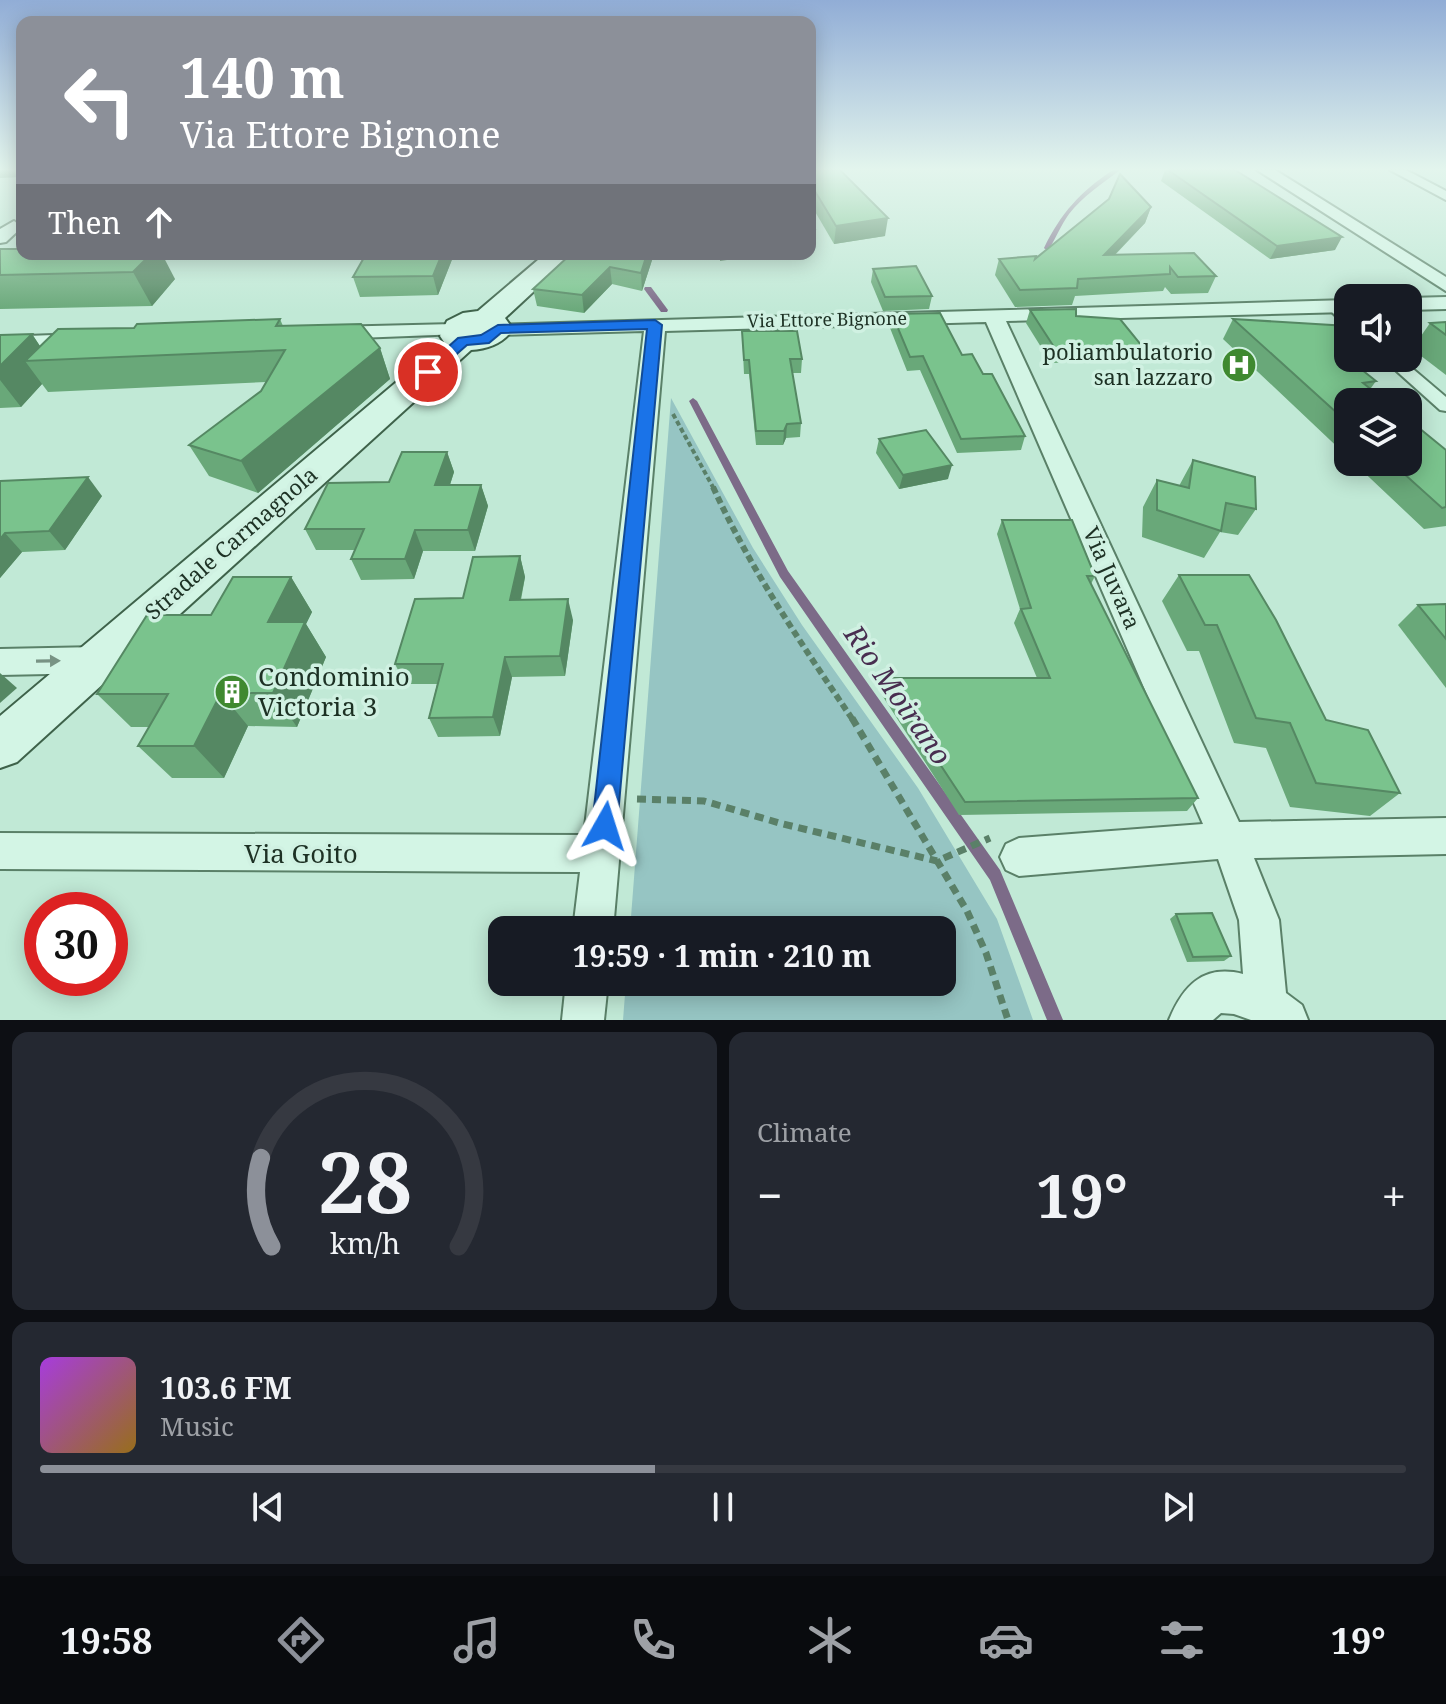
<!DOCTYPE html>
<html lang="en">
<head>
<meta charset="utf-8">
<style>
  body { margin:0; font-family:"Noto Serif",serif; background:#242831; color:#f1f3f6; height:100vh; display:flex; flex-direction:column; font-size:30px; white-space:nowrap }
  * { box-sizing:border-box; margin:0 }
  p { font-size:26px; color:#9ea1a6 }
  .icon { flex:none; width:44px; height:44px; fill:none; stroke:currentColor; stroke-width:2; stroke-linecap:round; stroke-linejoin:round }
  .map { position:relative; height:1020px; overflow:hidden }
  .sheet { display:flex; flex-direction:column; gap:12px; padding:12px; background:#0d0f14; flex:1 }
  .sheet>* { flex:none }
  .hud { position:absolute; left:16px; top:16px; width:800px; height:244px; border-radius:16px; box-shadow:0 4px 20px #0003; background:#8c9099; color:#fff; overflow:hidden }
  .tools { position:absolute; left:1334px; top:284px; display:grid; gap:16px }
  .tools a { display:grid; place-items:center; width:88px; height:88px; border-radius:16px; background:#171b24; box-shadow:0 4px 20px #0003; font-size:40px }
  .speed { position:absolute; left:24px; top:892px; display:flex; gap:16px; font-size:40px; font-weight:700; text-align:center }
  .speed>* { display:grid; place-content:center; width:104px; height:104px; border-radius:50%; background:#171b24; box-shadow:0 4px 20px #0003; line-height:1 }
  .speed .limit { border:12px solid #d22; background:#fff; color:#111 }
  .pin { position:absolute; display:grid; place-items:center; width:68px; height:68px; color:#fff; margin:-34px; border:4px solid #fff; border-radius:50%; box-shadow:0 2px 8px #0007 }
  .me { position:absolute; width:88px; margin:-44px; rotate:6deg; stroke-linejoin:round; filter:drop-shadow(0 0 6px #0008) }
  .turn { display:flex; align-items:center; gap:28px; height:168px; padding:0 32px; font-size:36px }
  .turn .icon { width:104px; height:104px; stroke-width:2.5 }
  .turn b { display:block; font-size:56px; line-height:68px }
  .then { display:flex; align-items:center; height:76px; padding:0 32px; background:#0003; gap:16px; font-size:30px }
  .big { font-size:60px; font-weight:700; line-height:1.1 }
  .sheet .widget { flex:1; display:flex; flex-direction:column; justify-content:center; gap:12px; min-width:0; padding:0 28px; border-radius:16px; background:#242831 }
  .sheet .dial { align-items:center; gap:0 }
  .dial svg { height:208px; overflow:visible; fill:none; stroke:#363941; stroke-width:7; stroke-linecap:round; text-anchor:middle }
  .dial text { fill:#f1f3f6; stroke:none }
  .song { display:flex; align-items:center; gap:24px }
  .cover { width:96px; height:96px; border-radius:12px; background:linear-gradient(135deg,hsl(280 70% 55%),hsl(40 70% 35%)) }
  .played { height:8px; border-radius:4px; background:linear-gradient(90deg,#8c9099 45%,#363941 45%) }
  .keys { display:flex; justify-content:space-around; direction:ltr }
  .heat { display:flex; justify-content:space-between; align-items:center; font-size:44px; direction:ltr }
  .sheet .tiles { flex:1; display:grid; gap:12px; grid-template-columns:1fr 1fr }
  .widget:last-child { grid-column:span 2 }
  .trip { position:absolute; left:488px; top:916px; width:468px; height:80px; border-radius:16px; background:#171b24; box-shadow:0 4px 20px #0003; font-weight:700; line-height:80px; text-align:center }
  .tabs { display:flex; height:128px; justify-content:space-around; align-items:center; background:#090b0e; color:#9ea1a6 }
  .tabs .icon { width:56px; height:56px }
  .tabs .on { color:#8c9099 }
  .tabs b { font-size:36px; color:#f1f3f6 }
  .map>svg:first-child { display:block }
</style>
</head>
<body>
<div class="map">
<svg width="1446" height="1020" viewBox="0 0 1446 1020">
  <rect width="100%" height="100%" fill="#c1e9d6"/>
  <path fill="#96c5c3" d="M 671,398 L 753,548 L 802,625 L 918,788 L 997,919 L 1033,1020 L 623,1020 L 626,982 L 942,982 L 942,930 L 630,930 Z"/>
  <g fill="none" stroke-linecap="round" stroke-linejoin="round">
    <g fill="#7c6b88" fill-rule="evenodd">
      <path d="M 1113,170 L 1120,170 C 1102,184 1083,196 1069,214 C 1061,225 1056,238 1049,249 L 1045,249 L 1044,248 C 1061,213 1080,192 1113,170 Z"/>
      <path d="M 645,287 L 651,287 L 668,310 L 667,312 L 661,312 L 644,289 Z"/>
      <path d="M 693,398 L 697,401 L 788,571 L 1000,870 L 1063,1020 L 1047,1020 L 990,880 L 780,577 L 689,401 Z"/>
    </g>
    <defs>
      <g id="pedestrian">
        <path d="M 1390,170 L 1406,170 L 1446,191 L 1446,200 Z"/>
        <path d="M 1333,302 L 1348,312 L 1348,325 L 1343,323 L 1326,306 Z"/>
        <path d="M 1382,358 L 1400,358 L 1446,397 L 1446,411 L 1440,410 Z"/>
      </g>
      <g id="minor">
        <path d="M 1257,170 L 1275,170 L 1446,277 L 1446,291 Z"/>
        <path d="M 14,221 L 22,227 L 6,242 L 0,243 L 0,229 Z"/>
        <path d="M 1446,297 L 1446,309 L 1408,310 L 1408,298 Z"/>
        <path d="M 1348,300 L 1348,312 L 1006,321 L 1239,822 L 1446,818 L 1446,854 L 1254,858 L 1279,920 L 1286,993 L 1302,1005 L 1308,1020 L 1251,1020 L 1234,1014 L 1221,1013 L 1213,1020 L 1169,1020 C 1183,986 1203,964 1243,974 L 1239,920 L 1218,859 L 1019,876 L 1006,870 L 1000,857 L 1006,844 L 1019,838 L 1203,824 L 986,322 L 665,331 L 613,930 L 573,930 L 580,872 L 0,869 L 0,833 L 584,835 L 644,331 L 498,335 L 491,333 L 488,329 L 491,325 Z"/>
        <path d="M 454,324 L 461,326 L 464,330 L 461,334 L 331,339 L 321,333 L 331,327 Z"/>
        <path d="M 80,334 L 90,340 L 87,344 L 0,349 L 0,337 Z"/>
        <path d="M 97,647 L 108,651 L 112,660 L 108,669 L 97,673 L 0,675 L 0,649 Z"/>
        <path d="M 566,982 L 608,982 L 604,1020 L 562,1020 Z"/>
      </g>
      <path id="secondary" d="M 545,254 L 574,254 L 505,318 L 513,329 C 503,344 488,349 471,350 L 17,762 L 0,768 L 0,716 L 444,342 L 440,336 L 447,321 L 463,313 L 478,311 Z"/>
    </defs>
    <use href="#pedestrian" stroke="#5a8068" stroke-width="4"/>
    <use href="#minor" stroke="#5a8068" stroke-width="4"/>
    <use href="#secondary" stroke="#3e624a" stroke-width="4"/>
    <path stroke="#5a8068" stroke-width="4" stroke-dasharray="5 3" stroke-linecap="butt" d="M 673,414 L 714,489"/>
    <path stroke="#5a8068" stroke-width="6" stroke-dasharray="7 4" stroke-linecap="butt" d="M 713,487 C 751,570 802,645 853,720"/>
    <g stroke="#5a8068" stroke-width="7" stroke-dasharray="9 6" stroke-linecap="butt">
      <path d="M 852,718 L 967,911 L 986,953 L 1008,1020"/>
      <path d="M 637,799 L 704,801 L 783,824 L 937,861 L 990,838"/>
    </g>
    <use href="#pedestrian" fill="#d3f5e5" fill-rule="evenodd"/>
    <use href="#minor" fill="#d3f5e5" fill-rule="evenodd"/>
    <use href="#secondary" fill="#d3f5e5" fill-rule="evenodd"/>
  </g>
  <g fill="#69a879">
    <path d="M 810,170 L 885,236 L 834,244 L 810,203 Z"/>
    <path d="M 1165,170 L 1235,170 L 1335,250 L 1270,259 L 1161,181 Z"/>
    <path d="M 1151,207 L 1145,223 L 1115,255 L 1216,276 L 1208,293 L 1171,294 L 1165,287 L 1163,291 L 1075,296 L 1072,305 L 1015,307 L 995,275 L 999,259 L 1035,259 Z"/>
    <path d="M 0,249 L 175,279 L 152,306 L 0,309 Z"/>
    <path d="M 366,254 L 452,254 L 453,257 L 438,295 L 360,297 L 353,277 Z"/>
    <path d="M 654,254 L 642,291 L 612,284 L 584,313 L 537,306 L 533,289 Z"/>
    <path d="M 873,269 L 932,296 L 929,309 L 883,311 L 871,282 Z"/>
    <path d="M 1030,310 L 1076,316 L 1142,346 L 1136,360 L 1051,363 L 1026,323 Z"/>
    <path d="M 892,314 L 962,355 L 983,374 L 1025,436 L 1021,450 L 957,453 L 920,370 L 907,371 L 890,328 Z"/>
    <path d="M 280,319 L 283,326 L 380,348 L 390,379 L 258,493 L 209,476 L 189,445 L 261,391 L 266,382 L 48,392 L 42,384 L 21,407 L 0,408 L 0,335 L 32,334 L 40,346 L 134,328 Z"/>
    <path d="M 1233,319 L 1348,326 L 1348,358 L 1389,358 L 1381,369 L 1363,371 L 1376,381 L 1371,388 L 1348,402 L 1348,457 L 1223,339 Z"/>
    <path d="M 1446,322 L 1446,375 L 1412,349 L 1430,323 Z"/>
    <path d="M 742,331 L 802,359 L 801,373 L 792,373 L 801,423 L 800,437 L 786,438 L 783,445 L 756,445 L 749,374 L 744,374 Z"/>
    <path d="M 879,439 L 948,479 L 899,489 L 876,453 Z"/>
    <path d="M 1446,450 L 1446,526 L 1424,529 L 1353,462 L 1408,462 Z"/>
    <path d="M 447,452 L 454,472 L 450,485 L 481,485 L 488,506 L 475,551 L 423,551 L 414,579 L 361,580 L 351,559 L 355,550 L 316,550 L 305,529 Z"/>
    <path d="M 1193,460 L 1256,509 L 1238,535 L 1220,532 L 1204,558 L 1142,537 L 1143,507 L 1157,480 L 1179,486 Z"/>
    <path d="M 0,481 L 102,496 L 65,550 L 22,552 L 0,578 Z"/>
    <path d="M 1002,520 L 1095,576 L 1091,584 L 1198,798 L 1187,811 L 959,815 L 880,692 L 883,678 L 1037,678 L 1014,623 L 1020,609 L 997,534 Z"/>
    <path d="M 520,556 L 525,577 L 521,600 L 573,620 L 565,676 L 512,677 L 500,736 L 438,737 L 429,718 L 437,684 L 405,684 L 395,664 L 463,598 Z"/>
    <path d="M 1179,575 L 1326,720 L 1400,793 L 1370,816 L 1290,807 L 1266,748 L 1234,743 L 1199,651 L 1187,651 L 1162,601 Z"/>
    <path d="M 291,577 L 312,612 L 306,624 L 326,657 L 297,727 L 248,726 L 224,778 L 172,778 L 138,746 L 149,727 L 131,727 L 97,694 L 211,615 Z"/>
    <path d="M 1446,604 L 1446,688 L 1398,625 L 1418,605 Z"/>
    <path d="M 1176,914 L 1231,956 L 1224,961 L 1187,962 L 1170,919 Z"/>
  </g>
  <g fill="#558863">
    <path d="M 0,170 L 22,170 L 22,177 L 0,178 Z"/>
    <path d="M 1151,207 L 1145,223 L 1098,272 L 1104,255 Z"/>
    <path d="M 888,218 L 885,236 L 834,244 L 836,226 Z"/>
    <path d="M 810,229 L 815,229 L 813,247 L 810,248 Z"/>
    <path d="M 1342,237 L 1335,250 L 1270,259 L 1277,246 Z"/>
    <path d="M 151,254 L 162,254 L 175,279 L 152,306 L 133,272 Z"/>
    <path d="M 442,254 L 452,254 L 453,257 L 438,295 L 433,276 Z"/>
    <path d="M 647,254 L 654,254 L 642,291 L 641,273 Z"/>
    <path d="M 720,254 L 769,254 L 720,261 Z"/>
    <path d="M 610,267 L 612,284 L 584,313 L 582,295 Z"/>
    <path d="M 32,334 L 49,360 L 25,361 L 42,384 L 21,407 L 0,380 L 0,366 Z"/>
    <path d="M 380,348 L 390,379 L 258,493 L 241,461 Z"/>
    <path d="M 787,424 L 786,438 L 783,445 L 784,431 Z"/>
    <path d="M 447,452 L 454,472 L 443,506 L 435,485 Z"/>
    <path d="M 952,465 L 948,479 L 899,489 L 903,475 Z"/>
    <path d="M 88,477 L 102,496 L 65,550 L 49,531 Z"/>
    <path d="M 481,485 L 488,506 L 475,551 L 468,530 Z"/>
    <path d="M 415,530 L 423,551 L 414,579 L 405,559 Z"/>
    <path d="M 5,533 L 22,552 L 0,578 L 0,539 Z"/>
    <path d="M 520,556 L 525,577 L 516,621 L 510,600 Z"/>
    <path d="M 291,577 L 312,612 L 306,624 L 326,657 L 297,727 L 273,693 L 268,622 Z"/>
    <path d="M 568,599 L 573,620 L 565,676 L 560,656 Z"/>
    <path d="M 505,657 L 512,677 L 500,736 L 493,717 Z"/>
    <path d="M 0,673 L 17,688 L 0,703 Z"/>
    <path d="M 221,693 L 248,726 L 224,778 L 194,746 Z"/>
  </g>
  <g fill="#7ac38d" stroke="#558863" stroke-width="2">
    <path d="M 810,170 L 840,170 L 888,218 L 836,226 L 810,183 Z"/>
    <path d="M 1168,170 L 1235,170 L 1342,237 L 1277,246 Z"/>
    <path d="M 1120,174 L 1151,207 L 1104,255 L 1194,253 L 1216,276 L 1178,277 L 1170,267 L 1170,274 L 1078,279 L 1077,288 L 1020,290 L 999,259 L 1036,256 L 1035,259 L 1109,199 Z"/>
    <path d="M 810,209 L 815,229 L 810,229 Z"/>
    <path d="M 0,249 L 22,249 L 22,254 L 151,254 L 133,272 L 0,275 Z"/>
    <path d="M 366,254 L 442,254 L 433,276 L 353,277 Z"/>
    <path d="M 571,254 L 647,254 L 641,273 L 610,267 L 582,295 L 533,289 Z"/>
    <path d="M 916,266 L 932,296 L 885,297 L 873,269 Z"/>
    <path d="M 1076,309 L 1076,316 L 1120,319 L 1142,346 L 1056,350 L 1030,310 Z"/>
    <path d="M 940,313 L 962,355 L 972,354 L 983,374 L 992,374 L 1025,436 L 961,439 L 923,356 L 910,357 L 892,314 Z"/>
    <path d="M 280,319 L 276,326 L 361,324 L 380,348 L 241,461 L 189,445 L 261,391 L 285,350 L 25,361 L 58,329 L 134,328 L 137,324 Z"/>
    <path d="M 1233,319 L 1348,326 L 1348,354 L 1342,354 L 1376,381 L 1363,383 L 1387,402 L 1348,402 L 1348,423 Z"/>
    <path d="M 1446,322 L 1446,335 L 1430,323 Z"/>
    <path d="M 742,331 L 797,331 L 802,359 L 790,359 L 801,423 L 787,424 L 784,431 L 756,431 L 749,360 L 744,360 Z"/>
    <path d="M 32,334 L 0,366 L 0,335 Z"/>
    <path d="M 1408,419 L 1446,450 L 1446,507 L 1442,508 L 1391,462 L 1408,462 Z"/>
    <path d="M 926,430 L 952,465 L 903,475 L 879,439 Z"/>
    <path d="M 402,452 L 447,452 L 435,485 L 481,485 L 468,530 L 415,530 L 405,559 L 351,559 L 364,529 L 305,529 L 328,483 L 389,482 Z"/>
    <path d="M 1193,460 L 1255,477 L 1256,509 L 1226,503 L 1221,531 L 1157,510 L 1157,480 L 1189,488 Z"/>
    <path d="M 88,477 L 49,531 L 5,533 L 0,539 L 0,481 Z"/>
    <path d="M 1002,520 L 1072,520 L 1095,576 L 1087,576 L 1198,798 L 965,802 L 883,678 L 1050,678 L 1021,609 L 1031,608 Z"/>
    <path d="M 520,556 L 510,600 L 568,599 L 560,656 L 505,657 L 493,717 L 429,718 L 443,664 L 395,664 L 415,599 L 463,598 L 473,557 Z"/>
    <path d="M 1179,575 L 1249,575 L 1276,620 L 1326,720 L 1368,730 L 1400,793 L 1316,783 L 1290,723 L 1256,718 L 1217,625 L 1205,625 Z"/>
    <path d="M 233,577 L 291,577 L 268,622 L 305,622 L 273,693 L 221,693 L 194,746 L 138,746 L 168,694 L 97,694 L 147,615 L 211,615 Z"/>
    <path d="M 1446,604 L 1446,639 L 1418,605 Z"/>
    <path d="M 1212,913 L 1231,956 L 1193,957 L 1176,914 Z"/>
  </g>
  <defs><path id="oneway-solid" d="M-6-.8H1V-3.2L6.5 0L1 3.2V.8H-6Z" transform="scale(2)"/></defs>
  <use fill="#789384" href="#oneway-solid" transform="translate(48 661) rotate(-1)"/>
  <linearGradient id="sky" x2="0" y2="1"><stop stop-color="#91add6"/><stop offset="0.54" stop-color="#e3f5ed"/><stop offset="1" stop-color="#e3f5ed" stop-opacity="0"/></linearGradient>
  <rect width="1446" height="313" fill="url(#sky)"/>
  <path fill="#1a73e8" stroke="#114b97" stroke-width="2" d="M 655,320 L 662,325 L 617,826 L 614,835 L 605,838 L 596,835 L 592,826 L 647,329 L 501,333 L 489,343 L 467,345 L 433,375 L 428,377 L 420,372 L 458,338 L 481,335 L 498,325 Z"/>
  <defs>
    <symbol id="hospital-disc" viewBox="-11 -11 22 22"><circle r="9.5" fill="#3f8930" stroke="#d0f1e2"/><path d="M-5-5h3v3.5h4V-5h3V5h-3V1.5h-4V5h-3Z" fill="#fff"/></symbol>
    <symbol id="building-disc" viewBox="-11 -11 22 22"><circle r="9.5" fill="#3f8930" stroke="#d0f1e2"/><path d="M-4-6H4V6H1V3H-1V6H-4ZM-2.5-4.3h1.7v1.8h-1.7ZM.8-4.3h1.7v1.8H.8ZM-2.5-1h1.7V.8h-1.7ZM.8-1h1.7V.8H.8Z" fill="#fff"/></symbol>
  </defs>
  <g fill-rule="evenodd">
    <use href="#hospital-disc" x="1219" y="345" width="40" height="40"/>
    <use href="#building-disc" x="212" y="672" width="40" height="40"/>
  </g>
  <g text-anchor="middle" stroke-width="7" stroke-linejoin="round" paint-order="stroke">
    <g font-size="18" fill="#1d3124" stroke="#d0f1e2">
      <text transform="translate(827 320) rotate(-1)" y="6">Via Ettore Bignone</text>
    </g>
    <g font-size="22" fill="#1d3124" stroke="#d0f1e2" text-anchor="end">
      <text x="1213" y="360">poliambulatorio<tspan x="1213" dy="25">san lazzaro</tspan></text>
    </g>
    <g font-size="22" fill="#1d3124" stroke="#d0f1e2">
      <text transform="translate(231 543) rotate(-41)" y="8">Stradale Carmagnola</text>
      <text transform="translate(1112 578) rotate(66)" y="8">Via Juvara</text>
    </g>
    <g font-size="26" fill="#1d3124" stroke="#d0f1e2" text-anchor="start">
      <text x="258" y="686">Condominio<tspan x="258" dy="30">Victoria 3</tspan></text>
    </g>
    <g font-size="26" fill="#1d3124" stroke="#d0f1e2">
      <text x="301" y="863">Via Goito</text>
    </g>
    <g font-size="28" font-style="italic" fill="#482e50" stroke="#d0f1e2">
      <text transform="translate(898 695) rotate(55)" y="10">Rio Moirano</text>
    </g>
  </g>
</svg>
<div class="tools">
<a><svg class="icon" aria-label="sound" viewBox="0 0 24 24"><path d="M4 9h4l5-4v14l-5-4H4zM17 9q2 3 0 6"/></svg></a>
<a><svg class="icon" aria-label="layers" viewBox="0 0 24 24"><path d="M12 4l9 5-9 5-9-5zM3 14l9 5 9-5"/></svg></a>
</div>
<div class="speed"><div class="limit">30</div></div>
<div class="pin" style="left:428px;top:372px;background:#d93025"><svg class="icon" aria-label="arrive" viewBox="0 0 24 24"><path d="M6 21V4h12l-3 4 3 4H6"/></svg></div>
<svg class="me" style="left:605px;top:826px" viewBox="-20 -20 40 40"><path d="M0-17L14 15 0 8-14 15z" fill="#1a73e8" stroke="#fff" stroke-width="4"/></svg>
<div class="trip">19:59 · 1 min · 210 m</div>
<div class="hud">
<div class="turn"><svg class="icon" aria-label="left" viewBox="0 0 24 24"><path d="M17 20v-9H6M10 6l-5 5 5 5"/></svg><div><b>140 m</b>Via Ettore Bignone</div></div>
<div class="then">Then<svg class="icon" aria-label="ahead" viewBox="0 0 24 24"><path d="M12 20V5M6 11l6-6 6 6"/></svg></div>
</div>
</div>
<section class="sheet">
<div class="tiles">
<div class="widget dial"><svg viewBox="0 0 100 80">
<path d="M14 69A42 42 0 1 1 86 69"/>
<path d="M14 69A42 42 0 0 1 10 35" stroke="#8c9099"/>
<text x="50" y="56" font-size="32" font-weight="700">28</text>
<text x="50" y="72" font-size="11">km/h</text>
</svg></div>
<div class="widget"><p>Climate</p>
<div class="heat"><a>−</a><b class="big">19°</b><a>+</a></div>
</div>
<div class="widget">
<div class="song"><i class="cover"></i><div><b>103.6 FM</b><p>Music</p></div></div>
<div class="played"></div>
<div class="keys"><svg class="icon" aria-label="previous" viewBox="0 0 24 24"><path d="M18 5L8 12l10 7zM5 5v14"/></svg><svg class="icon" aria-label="pause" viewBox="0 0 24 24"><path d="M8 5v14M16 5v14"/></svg><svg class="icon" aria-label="next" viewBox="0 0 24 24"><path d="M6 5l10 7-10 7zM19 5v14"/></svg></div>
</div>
</div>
</section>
<nav class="tabs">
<b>19:58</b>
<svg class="icon on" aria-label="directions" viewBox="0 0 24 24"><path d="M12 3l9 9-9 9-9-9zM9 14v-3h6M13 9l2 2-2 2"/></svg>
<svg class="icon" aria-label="music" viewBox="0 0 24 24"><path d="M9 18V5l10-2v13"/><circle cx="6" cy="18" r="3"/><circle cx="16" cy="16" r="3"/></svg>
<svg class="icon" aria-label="phone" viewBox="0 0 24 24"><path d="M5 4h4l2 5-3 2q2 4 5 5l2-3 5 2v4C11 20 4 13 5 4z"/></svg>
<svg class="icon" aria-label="climate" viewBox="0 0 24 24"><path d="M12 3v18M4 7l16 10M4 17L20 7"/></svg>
<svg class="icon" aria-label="car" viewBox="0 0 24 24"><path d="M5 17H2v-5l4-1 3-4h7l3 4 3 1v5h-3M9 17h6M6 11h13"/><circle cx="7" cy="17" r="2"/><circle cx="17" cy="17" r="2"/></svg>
<svg class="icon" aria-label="filters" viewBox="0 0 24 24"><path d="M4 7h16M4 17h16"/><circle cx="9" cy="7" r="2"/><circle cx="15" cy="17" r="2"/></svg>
<b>19°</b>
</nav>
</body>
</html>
